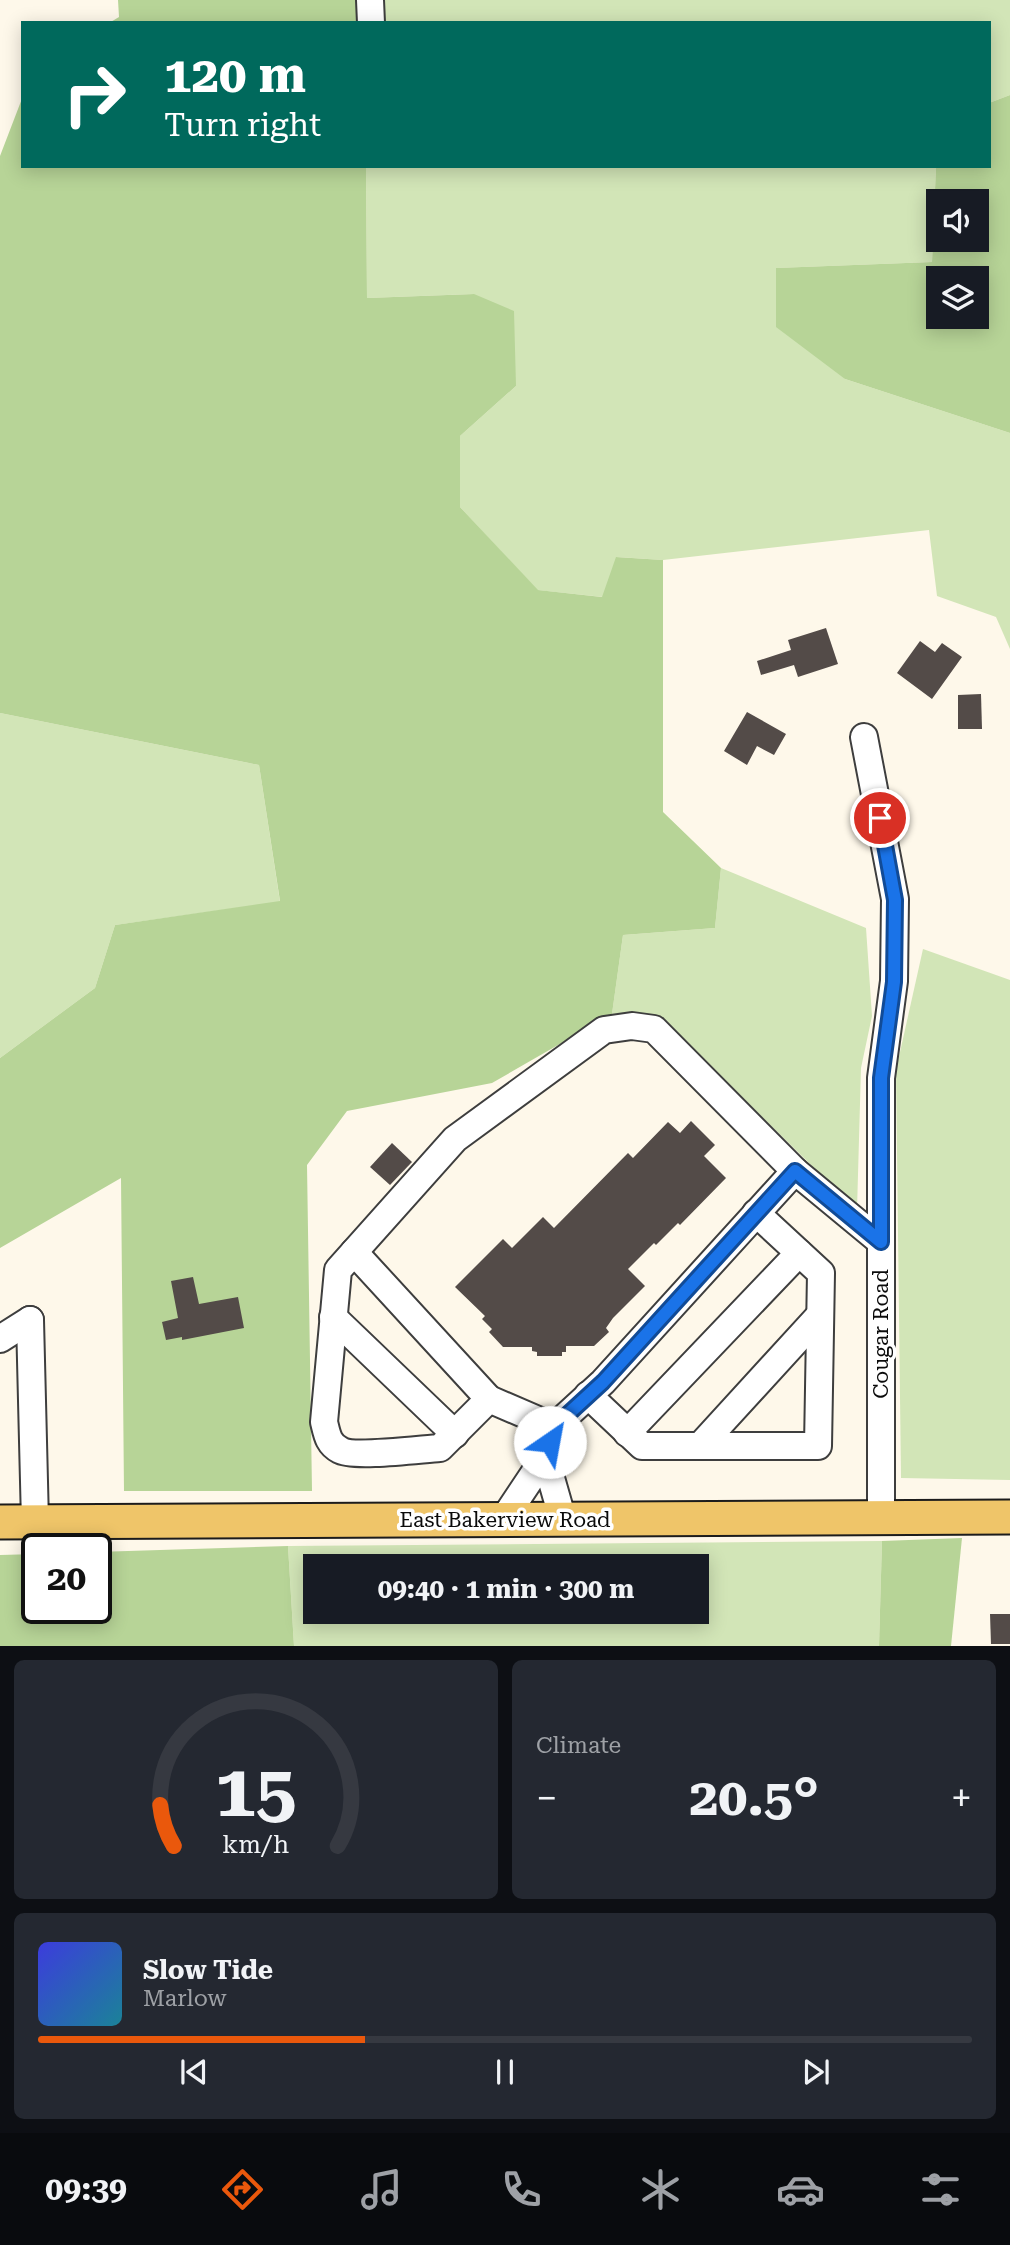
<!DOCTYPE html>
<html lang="en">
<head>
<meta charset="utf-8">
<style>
  body { margin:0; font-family:"Roboto Serif",serif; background:#242831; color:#f1f3f6; height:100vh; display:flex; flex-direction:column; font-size:26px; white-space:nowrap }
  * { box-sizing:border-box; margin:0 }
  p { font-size:23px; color:#9ea1a6 }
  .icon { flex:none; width:38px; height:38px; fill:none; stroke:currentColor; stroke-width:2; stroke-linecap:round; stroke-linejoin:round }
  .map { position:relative; height:1646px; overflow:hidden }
  .sheet { display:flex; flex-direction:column; gap:14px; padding:14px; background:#0d0f14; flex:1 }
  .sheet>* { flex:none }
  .banner { position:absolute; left:21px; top:21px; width:970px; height:147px; border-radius:0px; box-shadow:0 4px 18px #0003; background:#00695c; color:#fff; overflow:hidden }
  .fabs { position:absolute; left:926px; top:189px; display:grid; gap:14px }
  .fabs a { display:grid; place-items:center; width:63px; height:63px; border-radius:0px; background:#171b24; box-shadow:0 4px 18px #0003; font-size:35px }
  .speed { position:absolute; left:21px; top:1533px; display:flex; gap:14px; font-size:35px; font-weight:700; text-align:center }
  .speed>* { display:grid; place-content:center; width:91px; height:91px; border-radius:50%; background:#171b24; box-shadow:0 4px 18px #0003; line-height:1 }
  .speed .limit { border:4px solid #111; border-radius:10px; background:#fff; color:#111 }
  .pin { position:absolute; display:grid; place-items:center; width:60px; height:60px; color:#fff; margin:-30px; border:4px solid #fff; border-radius:50%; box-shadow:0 2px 7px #0007 }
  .me { position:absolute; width:77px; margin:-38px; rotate:33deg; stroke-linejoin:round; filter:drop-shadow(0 0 5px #0008) }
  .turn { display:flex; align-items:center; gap:24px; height:147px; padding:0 28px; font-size:32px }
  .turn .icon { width:91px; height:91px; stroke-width:2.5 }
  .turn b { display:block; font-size:49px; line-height:60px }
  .big { font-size:52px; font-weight:700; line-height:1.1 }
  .sheet .card { flex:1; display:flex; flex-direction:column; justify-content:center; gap:10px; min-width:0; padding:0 24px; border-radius:10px; background:#242831 }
  .sheet .dial { align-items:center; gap:0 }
  .dial svg { height:182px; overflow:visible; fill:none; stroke:#363941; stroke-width:7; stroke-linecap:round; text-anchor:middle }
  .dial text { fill:#f1f3f6; stroke:none }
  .song { display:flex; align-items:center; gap:21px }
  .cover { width:84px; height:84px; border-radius:10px; background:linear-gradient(135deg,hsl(240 70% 55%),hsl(190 70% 35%)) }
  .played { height:7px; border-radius:4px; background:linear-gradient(90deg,#ea580c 35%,#363941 35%) }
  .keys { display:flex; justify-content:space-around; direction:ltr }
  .heat { display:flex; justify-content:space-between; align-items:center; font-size:38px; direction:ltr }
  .sheet .tiles { flex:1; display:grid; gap:14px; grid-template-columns:1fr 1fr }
  .card:last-child { grid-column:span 2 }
  .trip { position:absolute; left:303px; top:1554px; width:406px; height:70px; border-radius:0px; background:#171b24; box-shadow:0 4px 18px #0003; font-weight:700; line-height:70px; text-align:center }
  .tab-bar { display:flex; height:112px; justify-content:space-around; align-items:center; background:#090b0e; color:#9ea1a6 }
  .tab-bar .icon { width:49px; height:49px }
  .tab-bar .selected { color:#ea580c }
  .tab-bar b { font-size:32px; color:#f1f3f6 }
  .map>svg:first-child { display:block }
</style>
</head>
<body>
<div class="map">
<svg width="1010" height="1647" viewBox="0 0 1010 1647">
  <rect width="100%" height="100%" fill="#fef8ea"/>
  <g fill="#d2e5b7" fill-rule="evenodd">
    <path d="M 365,0 L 1010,0 L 1010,95 L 989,103 L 989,23 L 365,23 Z"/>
    <path d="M 366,166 L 936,166 L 932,262 L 776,268 L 845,379 L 1010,433 L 1010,649 L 996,617 L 937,596 L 929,530 L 663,560 L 617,557 L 603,597 L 537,590 L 460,507 L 460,436 L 516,386 L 473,294 L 367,298 Z"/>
    <path d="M 0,713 L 259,765 L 280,902 L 115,925 L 95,988 L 0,1058 Z"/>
    <path d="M 721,868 L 866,928 L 872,1016 L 861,1068 L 857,1210 L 660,1017 L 612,1014 L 623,935 L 715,928 Z"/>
    <path d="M 923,949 L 1010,980 L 1010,1480 L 901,1478 L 896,1070 Z"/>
    <path d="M 882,1541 L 879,1646 L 294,1646 L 288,1546 ZM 315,1566 L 696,1566 L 696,1612 L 315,1612 Z"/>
  </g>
  <g fill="#b7d497" fill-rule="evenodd">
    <path d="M 118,0 L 365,0 L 365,23 L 109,23 L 119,17 Z"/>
    <path d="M 1010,95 L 1010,433 L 845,379 L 776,327 L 776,268 L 932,262 L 936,166 L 989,166 L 989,103 ZM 938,201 L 976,201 L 976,240 L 938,240 ZM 976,278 L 976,317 L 938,317 L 938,278 Z"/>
    <path d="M 23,96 L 23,166 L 366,166 L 367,298 L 474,294 L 514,311 L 516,386 L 460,436 L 460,507 L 538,590 L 602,597 L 616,557 L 663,560 L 663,812 L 721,868 L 715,928 L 623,935 L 612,1014 L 492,1083 L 347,1111 L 307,1165 L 312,1491 L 124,1491 L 121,1178 L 0,1248 L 0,1058 L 95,988 L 115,925 L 280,901 L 259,765 L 0,713 L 0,156 Z"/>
    <path d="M 962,1538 L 951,1646 L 879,1646 L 882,1541 Z"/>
    <path d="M 288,1546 L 294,1646 L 0,1646 L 0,1555 L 37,1554 L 37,1608 L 96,1608 L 96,1552 Z"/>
  </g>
  <g fill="#534b48">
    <path d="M 826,628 L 838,664 L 798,677 L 794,665 L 761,675 L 757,661 L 791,650 L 788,640 Z"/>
    <path d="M 920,641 L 935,652 L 942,643 L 962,657 L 932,699 L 897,673 Z"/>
    <path d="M 981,694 L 982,729 L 958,729 L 958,695 Z"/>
    <path d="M 747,712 L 786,734 L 774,755 L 757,746 L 747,765 L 724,751 Z"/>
    <path d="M 691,1121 L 715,1145 L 704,1156 L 726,1178 L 680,1225 L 678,1223 L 656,1245 L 654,1243 L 628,1269 L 645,1286 L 613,1318 L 606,1328 L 609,1332 L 594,1346 L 566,1346 L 566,1352 L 562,1352 L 562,1356 L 537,1356 L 537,1352 L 532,1351 L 532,1347 L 503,1347 L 489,1332 L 492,1329 L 482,1319 L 485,1316 L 455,1287 L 503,1239 L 512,1248 L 543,1217 L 554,1228 L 628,1153 L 633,1158 L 668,1122 L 680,1133 Z"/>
    <path d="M 392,1143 L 412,1162 L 390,1185 L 370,1167 Z"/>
    <path d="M 193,1277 L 199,1304 L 238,1297 L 244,1328 L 182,1340 L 182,1337 L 166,1340 L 162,1322 L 178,1318 L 171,1281 Z"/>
    <path d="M 990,1614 L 1010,1614 L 1010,1644 L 991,1644 Z"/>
  </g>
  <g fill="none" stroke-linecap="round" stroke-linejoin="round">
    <defs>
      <g id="minor">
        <path d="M 370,0 L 371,23"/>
        <path d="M 864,737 L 895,899 L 894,981 L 881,1078 L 881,1518"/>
        <path d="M 354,1252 L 489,1399"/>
        <path d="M 333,1317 L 455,1434"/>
        <path d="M 30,1320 L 35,1522"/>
        <path d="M 0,1339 L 30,1320"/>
        <path d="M 588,1395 L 642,1446 L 818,1446 L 821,1273 L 756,1213"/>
        <path d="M 554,1427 L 489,1399 L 440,1448 C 422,1449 353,1458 340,1450 C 328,1444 327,1434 324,1422 L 338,1270 L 455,1139 L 604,1030 L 632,1026 L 654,1029 L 795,1171"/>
        <path d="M 627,1433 L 799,1253"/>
        <path d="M 700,1446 L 818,1317"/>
        <path d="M 545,1457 L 554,1427 L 603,1382 L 795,1171 L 881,1242"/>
        <path d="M 503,1520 L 545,1457 L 563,1520"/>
      </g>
      <path id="major" d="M 0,1522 L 1010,1517"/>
    </defs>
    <use href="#minor" stroke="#3e3e3e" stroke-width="30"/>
    <use href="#major" stroke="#1c1c1c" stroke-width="37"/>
    <use href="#minor" stroke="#fff" stroke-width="26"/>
    <use href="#major" stroke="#efc569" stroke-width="33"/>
  </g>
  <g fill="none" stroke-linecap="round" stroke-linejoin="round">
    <defs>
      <path id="route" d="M 550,1442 L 554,1427 L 603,1382 L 795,1171 L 881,1242 L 881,1078 L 894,982 L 895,900 L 880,818"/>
    </defs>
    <use href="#route" stroke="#114b97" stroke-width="18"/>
    <use href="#route" stroke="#1a73e8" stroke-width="12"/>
  </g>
  <g text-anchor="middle" stroke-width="7" stroke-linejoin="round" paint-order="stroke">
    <g font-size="21" fill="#0b0b0b" stroke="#fff">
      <text transform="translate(881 1334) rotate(-90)" y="7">Cougar Road</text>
      <text x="505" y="1527">East Bakerview Road</text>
    </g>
  </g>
</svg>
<div class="fabs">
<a><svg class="icon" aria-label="sound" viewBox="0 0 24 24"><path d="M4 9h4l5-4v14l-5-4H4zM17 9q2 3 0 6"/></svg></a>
<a><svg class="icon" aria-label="layers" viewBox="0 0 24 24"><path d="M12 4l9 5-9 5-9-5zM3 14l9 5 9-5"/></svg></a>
</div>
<div class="speed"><div class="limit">20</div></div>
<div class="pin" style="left:880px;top:818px;background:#d93025"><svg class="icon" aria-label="arrive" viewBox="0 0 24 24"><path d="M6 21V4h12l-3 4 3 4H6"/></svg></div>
<svg class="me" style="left:550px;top:1442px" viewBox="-20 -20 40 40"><circle r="19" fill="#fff"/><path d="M0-13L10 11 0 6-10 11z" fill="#1a73e8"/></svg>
<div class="trip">09:40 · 1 min · 300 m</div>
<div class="banner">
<div class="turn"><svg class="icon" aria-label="right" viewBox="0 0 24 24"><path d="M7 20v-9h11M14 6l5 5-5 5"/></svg><div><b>120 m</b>Turn right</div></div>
</div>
</div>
<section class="sheet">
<div class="tiles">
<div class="card dial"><svg viewBox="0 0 100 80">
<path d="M14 69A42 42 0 1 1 86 69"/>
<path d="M14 69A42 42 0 0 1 8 51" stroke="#ea580c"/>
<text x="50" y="56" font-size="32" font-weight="700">15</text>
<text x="50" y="72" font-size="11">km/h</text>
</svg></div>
<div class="card"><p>Climate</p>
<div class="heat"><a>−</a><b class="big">20.5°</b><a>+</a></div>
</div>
<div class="card">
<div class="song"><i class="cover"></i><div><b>Slow Tide</b><p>Marlow</p></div></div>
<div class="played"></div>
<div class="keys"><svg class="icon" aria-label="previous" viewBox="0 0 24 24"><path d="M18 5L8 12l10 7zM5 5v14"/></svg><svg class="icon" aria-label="pause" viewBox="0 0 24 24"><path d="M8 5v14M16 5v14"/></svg><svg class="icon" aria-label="next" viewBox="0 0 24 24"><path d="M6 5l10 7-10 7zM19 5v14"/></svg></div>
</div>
</div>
</section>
<nav class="tab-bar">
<b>09:39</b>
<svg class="icon selected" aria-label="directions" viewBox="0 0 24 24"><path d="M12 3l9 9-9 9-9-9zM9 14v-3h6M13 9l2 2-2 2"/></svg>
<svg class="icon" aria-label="music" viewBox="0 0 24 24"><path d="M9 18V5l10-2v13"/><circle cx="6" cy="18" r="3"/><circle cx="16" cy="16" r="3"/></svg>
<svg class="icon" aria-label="phone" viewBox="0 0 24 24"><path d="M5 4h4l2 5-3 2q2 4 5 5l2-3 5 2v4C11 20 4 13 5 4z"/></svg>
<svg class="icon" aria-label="climate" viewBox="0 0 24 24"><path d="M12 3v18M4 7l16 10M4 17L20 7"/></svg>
<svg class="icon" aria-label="car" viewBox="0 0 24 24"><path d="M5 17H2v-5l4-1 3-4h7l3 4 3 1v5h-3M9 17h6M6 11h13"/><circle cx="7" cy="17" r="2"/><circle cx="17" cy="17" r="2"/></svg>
<svg class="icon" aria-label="filters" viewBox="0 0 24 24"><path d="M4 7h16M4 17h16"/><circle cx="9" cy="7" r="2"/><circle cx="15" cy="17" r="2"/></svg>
</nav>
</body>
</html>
